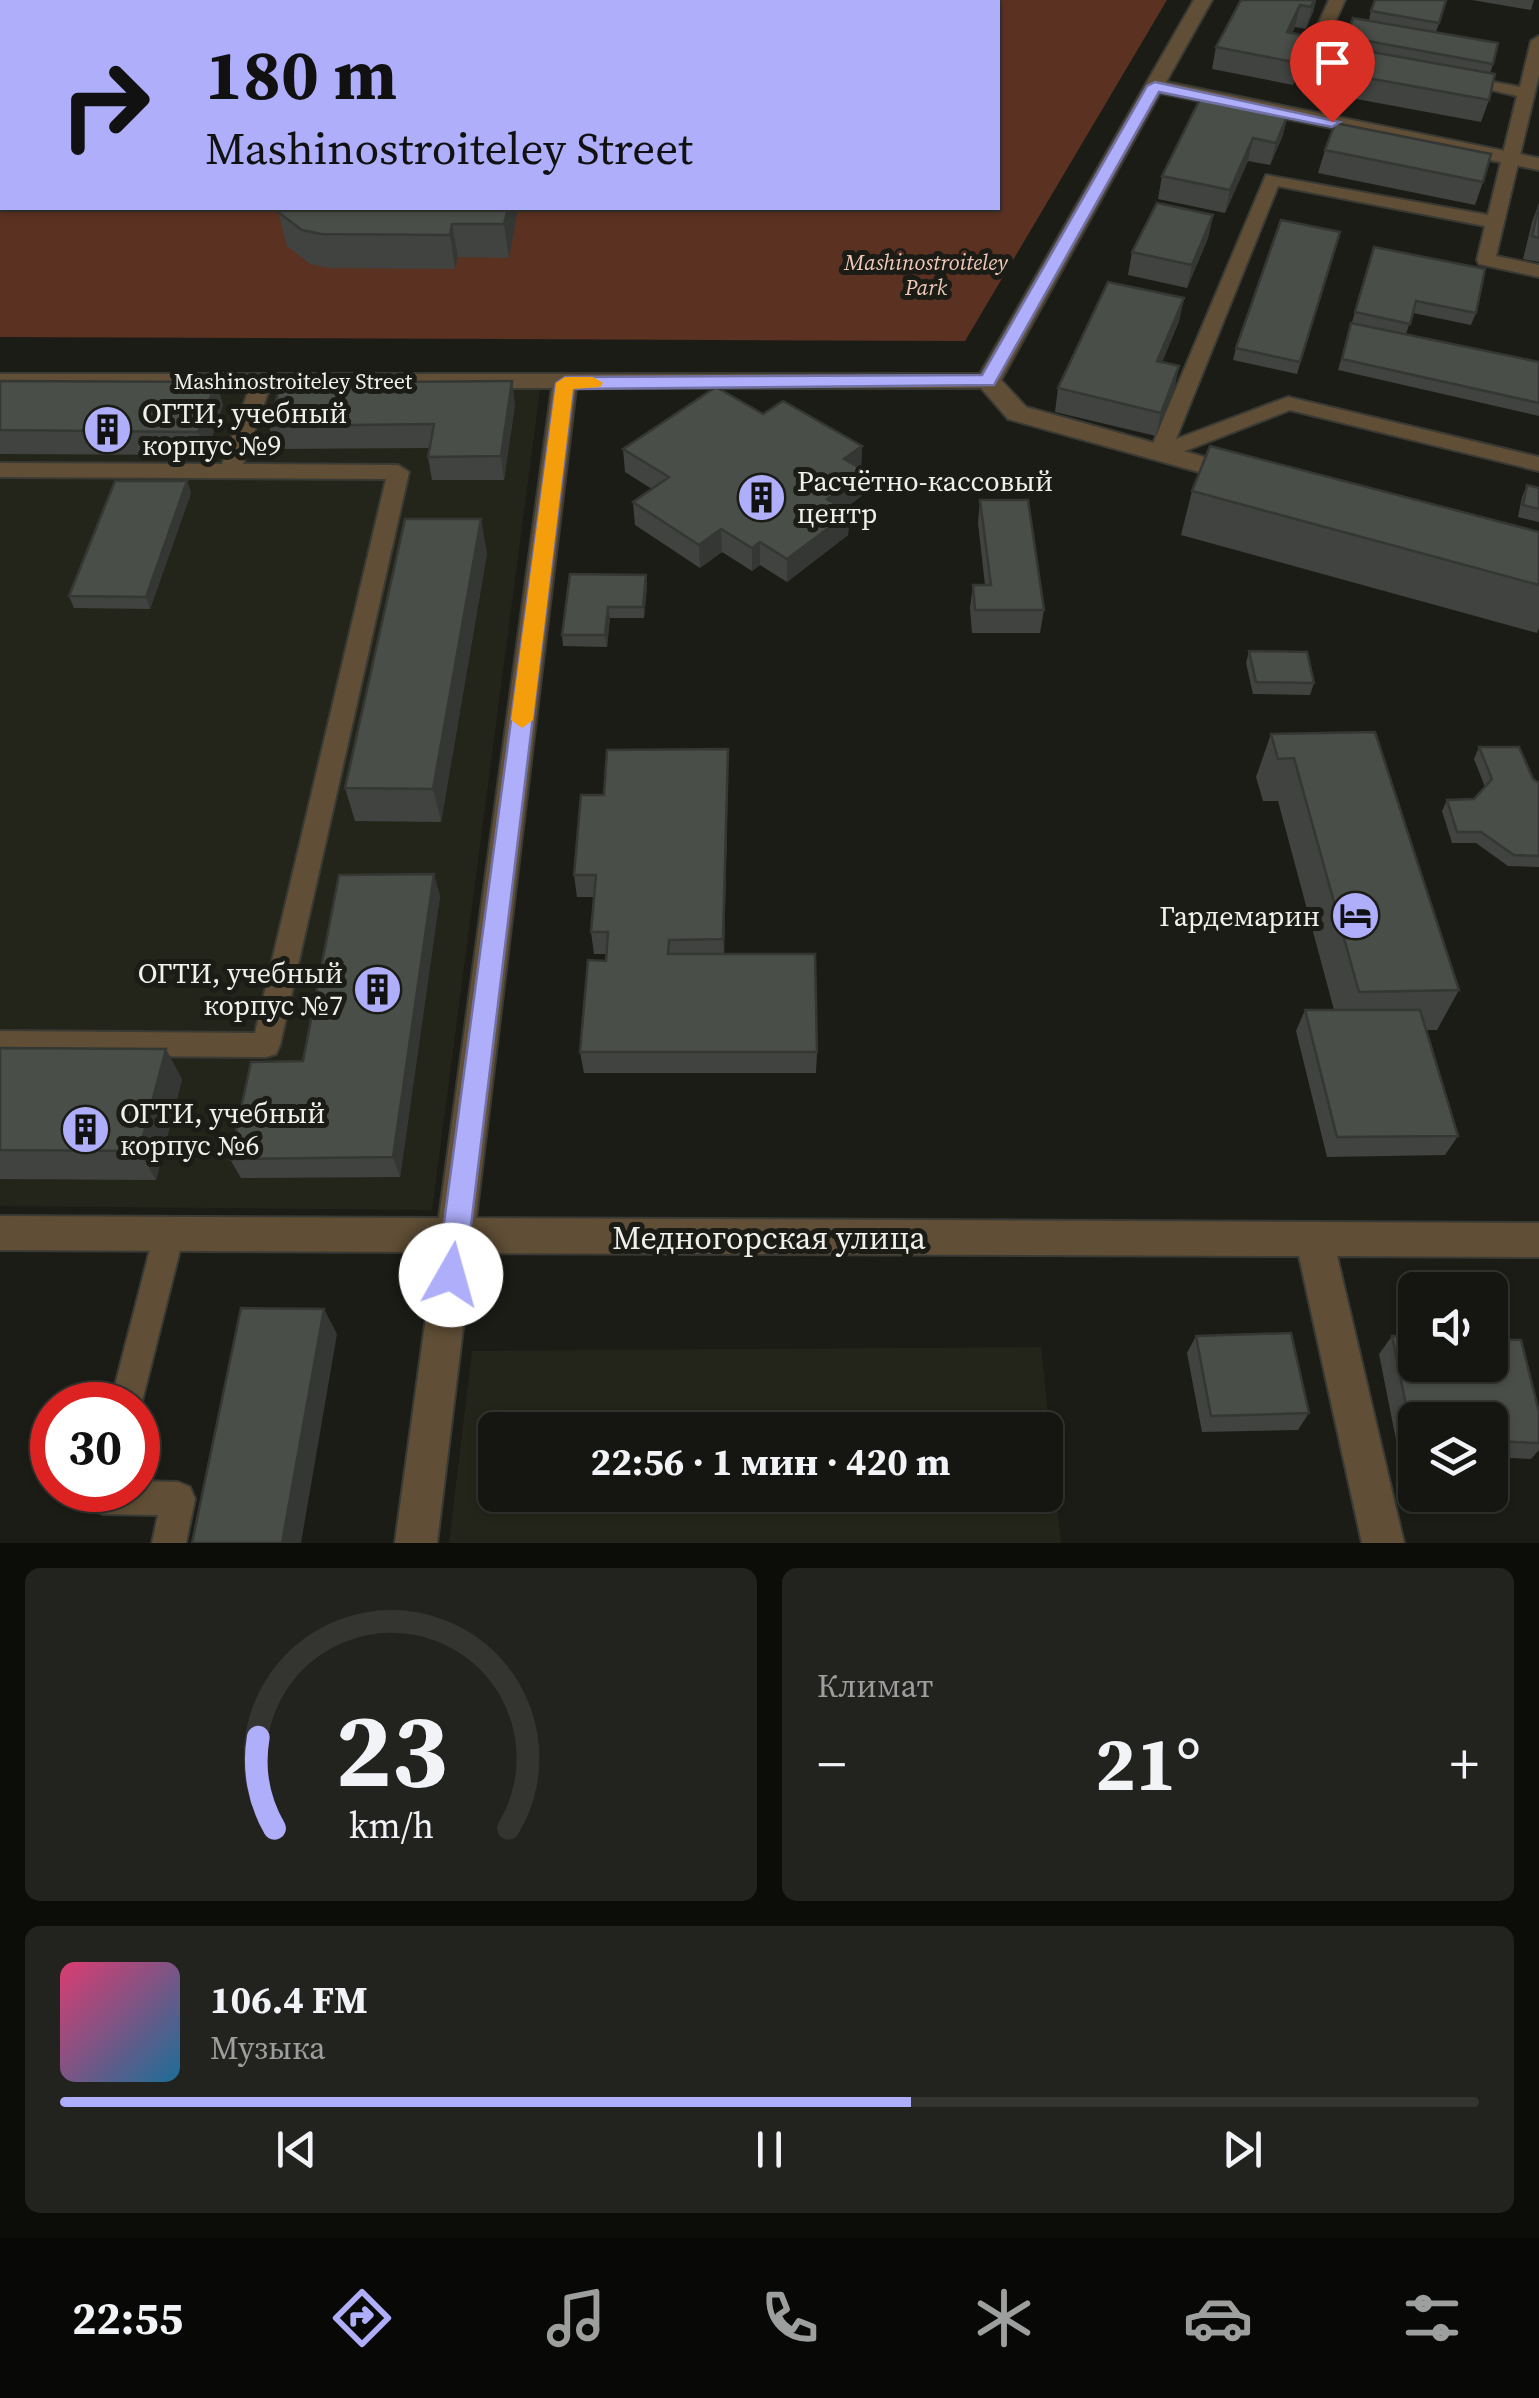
<!DOCTYPE html>
<html lang="ru">
<head>
<meta charset="utf-8">
<style>
  body { margin:0; font-family:"Source Serif 4",serif; background:#22221f; color:#f1f3f6; height:100vh; display:flex; flex-direction:column; font-size:38px; white-space:nowrap }
  * { box-sizing:border-box; margin:0 }
  p { font-size:32px; color:#9d9f9f }
  .icon { flex:none; width:55px; height:55px; fill:none; stroke:currentColor; stroke-width:2; stroke-linecap:round; stroke-linejoin:round }
  .map { position:relative; height:1543px; overflow:hidden }
  .side { display:flex; flex-direction:column; gap:25px; padding:25px; background:#0c0c09; flex:1 }
  .side>* { flex:none }
  .hud { position:absolute; left:0px; top:0px; width:1000px; height:210px; box-shadow:0 2px 8px #0004,0 0 0 2px #343431; background:#aeaefb; color:#111; overflow:hidden }
  .fabs { position:absolute; left:1398px; top:1272px; display:grid; gap:20px }
  .fabs a { display:grid; place-items:center; width:110px; height:110px; border-radius:15px; background:#151511; box-shadow:0 2px 8px #0004,0 0 0 2px #343431; font-size:50px }
  .speed { position:absolute; left:30px; top:1382px; display:flex; gap:20px; font-size:50px; font-weight:700; text-align:center }
  .speed>* { display:grid; place-content:center; width:130px; height:130px; border-radius:50%; background:#151511; box-shadow:0 2px 8px #0004,0 0 0 2px #343431; line-height:1 }
  .speed .limit { border:15px solid #d22; background:#fff; color:#111 }
  .pin { position:absolute; display:grid; place-items:center; width:85px; height:85px; color:#fff; margin:-102px -42px; border-radius:50% 50% 50% 0; rotate:-45deg; box-shadow:0 0 10px #0007 }
  .pin .icon { rotate:45deg }
  .me { position:absolute; width:110px; margin:-55px; rotate:7deg; stroke-linejoin:round; filter:drop-shadow(0 0 8px #0008) }
  .turn { display:flex; align-items:center; gap:35px; height:210px; padding:0 40px; font-size:45px }
  .turn .icon { width:130px; height:130px; stroke-width:2.5 }
  .turn b { display:block; font-size:70px; line-height:85px }
  .big { font-size:75px; font-weight:700; line-height:1.1 }
  .side .widget { flex:1; display:flex; flex-direction:column; justify-content:center; gap:15px; min-width:0; padding:0 35px; border-radius:15px; background:#22221f }
  .side .dial { align-items:center; gap:0 }
  .dial svg { height:260px; overflow:visible; fill:none; stroke:#343431; stroke-width:7; stroke-linecap:round; text-anchor:middle }
  .dial text { fill:#f1f3f6; stroke:none }
  .song { display:flex; align-items:center; gap:30px }
  .cover { width:120px; height:120px; border-radius:15px; background:linear-gradient(135deg,hsl(340 70% 55%),hsl(200 70% 35%)) }
  .played { height:10px; border-radius:5px; background:linear-gradient(90deg,#aeaefb 60%,#343431 60%) }
  .keys { display:flex; justify-content:space-around; direction:ltr }
  .heat { display:flex; justify-content:space-between; align-items:center; font-size:55px; direction:ltr }
  .side .tiles { flex:1; display:grid; gap:25px; grid-template-columns:1fr 1fr }
  .widget:last-child { grid-column:span 2 }
  .trip { position:absolute; left:478px; top:1412px; width:585px; height:100px; border-radius:15px; background:#151511; box-shadow:0 2px 8px #0004,0 0 0 2px #343431; font-weight:700; line-height:100px; text-align:center }
  .tab-bar { display:flex; height:160px; justify-content:space-around; align-items:center; background:#080807; color:#9d9f9f }
  .tab-bar .icon { width:70px; height:70px }
  .tab-bar .selected { color:#aeaefb }
  .tab-bar b { font-size:45px; color:#f1f3f6 }
  .map>svg:first-child { display:block }
</style>
</head>
<body>
<div class="map">
<svg width="1539" height="1543" viewBox="0 0 1539 1543">
  <rect width="100%" height="100%" fill="#1c1c17"/>
  <g fill="#24251a" fill-rule="evenodd">
    <path d="M 0,388 L 540,390 L 432,1210 L 0,1206 Z"/>
    <path d="M 1041,1347 L 1061,1543 L 449,1543 L 472,1351 ZM 495,1430 L 1045,1430 L 1045,1495 L 495,1495 Z"/>
  </g>
  <path fill="#5b3122" d="M 836,0 L 1167,0 L 965,341 L 0,337 L 0,105 L 2,208 L 998,208 L 998,2 Z"/>
  <g fill="none" stroke-linecap="round" stroke-linejoin="round">
    <defs>
      <g id="service">
        <path d="M 241,0 L 509,0 L 511,2 L 243,2 Z"/>
        <path d="M 1329,0 L 1345,0 L 1322,51 L 1389,64 L 1389,70 L 1307,57 L 1305,54 Z"/>
        <path d="M 1539,36 L 1539,75 L 1496,256 L 1539,265 L 1539,277 L 1479,264 L 1477,260 L 1485,226 L 1278,186 L 1176,439 L 1288,397 L 1539,457 L 1539,471 L 1290,410 L 1167,458 L 1153,458 L 1149,453 L 1266,175 L 1488,215 L 1517,96 L 1454,81 L 1462,76 L 1520,87 L 1531,41 Z"/>
        <path d="M 262,375 L 272,381 L 243,464 L 398,465 L 409,472 L 280,1045 L 276,1054 L 266,1057 L 0,1055 L 0,1031 L 255,1033 L 386,479 L 0,477 L 0,463 L 222,464 L 252,381 Z"/>
        <path d="M 169,1220 L 180,1224 L 184,1234 L 138,1417 L 138,1405 L 110,1405 L 154,1234 L 158,1224 Z"/>
        <path d="M 138,1481 L 178,1482 L 190,1487 L 195,1499 L 186,1543 L 152,1543 L 158,1515 L 103,1514 L 91,1509 L 86,1497 L 88,1490 L 138,1490 Z"/>
      </g>
      <path id="minor" d="M 1194,0 L 1212,0 L 1166,82 L 1539,158 L 1539,170 L 1160,93 L 1001,380 L 1026,407 L 1251,470 L 1255,476 L 1251,482 L 1242,484 L 1008,419 L 981,388 L 576,388 L 476,1218 L 1539,1223 L 1539,1257 L 1337,1256 L 1404,1543 L 1362,1543 L 1299,1256 L 472,1253 L 437,1543 L 395,1543 L 435,1252 L 0,1250 L 0,1216 L 439,1218 L 552,388 L 0,388 L 0,374 L 980,374 Z"/>
    </defs>
    <use href="#service" stroke="#3a3a35" stroke-width="4"/>
    <use href="#minor" stroke="#3a3a35" stroke-width="4"/>
    <use href="#service" fill="#604f36" fill-rule="evenodd"/>
    <use href="#minor" fill="#604f36" fill-rule="evenodd"/>
  </g>
  <g fill="#40433f">
    <path d="M 84,0 L 239,0 L 237,2 L 85,2 Z"/>
    <path d="M 575,0 L 608,0 L 605,2 L 587,2 Z"/>
    <path d="M 1241,0 L 1316,0 L 1313,12 L 1306,29 L 1295,27 L 1292,33 L 1311,37 L 1306,58 L 1293,85 L 1212,69 L 1216,47 Z"/>
    <path d="M 1447,0 L 1436,32 L 1493,64 L 1490,74 L 1489,100 L 1481,122 L 1340,96 L 1354,50 L 1343,48 L 1346,37 L 1369,20 L 1371,11 Z"/>
    <path d="M 1472,0 L 1534,0 L 1531,10 Z"/>
    <path d="M 1202,95 L 1283,135 L 1270,165 L 1248,161 L 1225,213 L 1158,199 L 1162,176 Z"/>
    <path d="M 1325,150 L 1483,182 L 1475,205 L 1318,173 Z"/>
    <path d="M 1539,203 L 1539,262 L 1523,259 L 1532,222 Z"/>
    <path d="M 518,208 L 509,258 L 458,257 L 455,269 L 329,268 L 310,264 L 287,246 L 278,212 Z"/>
    <path d="M 1213,215 L 1208,238 L 1187,288 L 1128,275 L 1132,252 Z"/>
    <path d="M 1340,232 L 1297,374 L 1233,360 L 1236,348 Z"/>
    <path d="M 1374,247 L 1476,313 L 1471,325 L 1413,313 L 1406,334 L 1539,362 L 1539,416 L 1338,370 Z"/>
    <path d="M 1184,298 L 1179,321 L 1162,362 L 1179,366 L 1174,390 L 1156,436 L 1055,412 L 1058,388 Z"/>
    <path d="M 0,381 L 216,382 L 223,405 L 206,455 L 0,454 Z"/>
    <path d="M 515,404 L 504,480 L 432,480 L 428,457 L 429,448 L 275,449 L 269,426 Z"/>
    <path d="M 763,414 L 862,446 L 861,468 L 865,471 L 864,494 L 844,509 L 850,512 L 848,535 L 787,582 L 760,565 L 752,571 L 722,552 L 700,568 L 635,525 L 633,502 L 652,489 L 625,472 L 623,449 Z"/>
    <path d="M 187,481 L 191,493 L 150,609 L 74,608 L 69,596 Z"/>
    <path d="M 1527,485 L 1539,488 L 1539,522 L 1518,517 L 1522,497 Z"/>
    <path d="M 1192,491 L 1539,532 L 1539,628 L 1537,633 L 1181,535 Z"/>
    <path d="M 980,500 L 1044,610 L 1040,633 L 972,633 L 970,608 L 973,585 L 985,585 L 978,523 Z"/>
    <path d="M 487,553 L 441,822 L 355,821 L 345,788 Z"/>
    <path d="M 570,574 L 647,586 L 644,618 L 610,618 L 607,647 L 563,646 L 562,635 Z"/>
    <path d="M 1249,651 L 1314,683 L 1310,695 L 1253,694 L 1246,663 Z"/>
    <path d="M 1375,732 L 1459,990 L 1437,1030 L 1427,1030 L 1458,1136 L 1445,1155 L 1327,1157 L 1296,1031 L 1305,1010 L 1334,1010 L 1278,801 L 1263,801 L 1256,777 L 1271,734 Z"/>
    <path d="M 1479,747 L 1539,783 L 1539,867 L 1508,866 L 1476,843 L 1452,843 L 1442,811 L 1447,800 L 1474,799 L 1485,787 L 1474,759 Z"/>
    <path d="M 728,772 L 724,954 L 817,1052 L 816,1073 L 584,1073 L 580,1052 L 607,954 L 594,954 L 591,932 L 594,897 L 577,897 L 574,875 L 604,795 Z"/>
    <path d="M 440,896 L 400,1177 L 241,1178 L 230,1159 Z"/>
    <path d="M 0,1048 L 182,1079 L 156,1180 L 0,1179 Z"/>
    <path d="M 1196,1336 L 1309,1413 L 1298,1430 L 1202,1432 L 1187,1353 Z"/>
    <path d="M 1392,1336 L 1539,1412 L 1539,1450 L 1531,1459 L 1490,1457 L 1490,1420 L 1415,1420 L 1415,1455 L 1399,1455 L 1379,1354 Z"/>
  </g>
  <g fill="#343733">
    <path d="M 1314,0 L 1316,0 L 1313,12 L 1306,29 Z"/>
    <path d="M 1300,5 L 1295,27 L 1282,54 L 1287,32 Z"/>
    <path d="M 1311,37 L 1306,58 L 1293,85 L 1299,63 Z"/>
    <path d="M 1289,112 L 1283,135 L 1270,165 L 1276,143 Z"/>
    <path d="M 1253,138 L 1248,161 L 1225,213 L 1230,190 Z"/>
    <path d="M 508,208 L 518,208 L 509,258 L 504,224 Z"/>
    <path d="M 1213,215 L 1208,238 L 1187,288 L 1192,265 Z"/>
    <path d="M 452,224 L 458,257 L 455,269 L 450,235 Z"/>
    <path d="M 1184,298 L 1179,321 L 1153,384 L 1157,361 Z"/>
    <path d="M 1179,366 L 1174,390 L 1156,436 L 1161,413 Z"/>
    <path d="M 512,381 L 515,404 L 504,480 L 501,456 Z"/>
    <path d="M 216,382 L 223,405 L 206,455 L 198,432 Z"/>
    <path d="M 862,446 L 861,469 L 844,459 Z"/>
    <path d="M 865,471 L 864,494 L 827,522 L 827,499 Z"/>
    <path d="M 187,481 L 191,493 L 150,609 L 146,597 Z"/>
    <path d="M 850,512 L 848,535 L 787,582 L 787,559 Z"/>
    <path d="M 481,519 L 487,553 L 441,822 L 433,789 Z"/>
    <path d="M 721,529 L 722,552 L 700,568 L 699,545 Z"/>
    <path d="M 760,542 L 760,565 L 752,571 L 752,548 Z"/>
    <path d="M 646,575 L 647,586 L 644,618 L 643,607 Z"/>
    <path d="M 608,607 L 610,618 L 607,647 L 605,635 Z"/>
    <path d="M 728,749 L 728,772 L 724,961 L 723,939 Z"/>
    <path d="M 434,874 L 440,896 L 400,1177 L 393,1157 Z"/>
    <path d="M 166,1049 L 182,1079 L 156,1180 L 139,1151 Z"/>
    <path d="M 324,1309 L 337,1334 L 301,1543 L 282,1543 Z"/>
  </g>
  <g fill="#4a4e49" stroke="#343733" stroke-width="2.5">
    <path d="M 1241,0 L 1314,0 L 1311,7 L 1300,5 L 1287,32 L 1311,37 L 1299,63 L 1216,47 Z"/>
    <path d="M 1375,0 L 1446,0 L 1439,23 L 1371,11 Z"/>
    <path d="M 1353,18 L 1498,43 L 1493,64 L 1346,37 Z"/>
    <path d="M 1355,49 L 1495,74 L 1489,100 L 1346,74 Z"/>
    <path d="M 1202,95 L 1289,112 L 1276,143 L 1253,138 L 1230,190 L 1162,176 Z"/>
    <path d="M 1335,123 L 1491,154 L 1483,182 L 1325,150 Z"/>
    <path d="M 1157,203 L 1213,215 L 1192,265 L 1132,252 Z"/>
    <path d="M 1539,206 L 1539,238 L 1532,236 Z"/>
    <path d="M 280,208 L 508,208 L 504,224 L 452,224 L 450,235 L 321,234 L 302,230 L 278,212 Z"/>
    <path d="M 1281,220 L 1340,232 L 1300,362 L 1236,348 Z"/>
    <path d="M 1374,247 L 1485,269 L 1476,313 L 1416,301 L 1410,324 L 1355,312 Z"/>
    <path d="M 1108,282 L 1184,298 L 1157,361 L 1179,366 L 1161,413 L 1058,388 Z"/>
    <path d="M 1351,323 L 1539,362 L 1539,403 L 1342,359 Z"/>
    <path d="M 0,381 L 216,382 L 198,432 L 0,430 Z"/>
    <path d="M 512,381 L 501,456 L 428,457 L 434,424 L 269,426 L 281,383 Z"/>
    <path d="M 716,387 L 763,414 L 783,401 L 862,446 L 844,459 L 865,471 L 827,499 L 850,512 L 787,559 L 760,542 L 752,548 L 721,529 L 699,545 L 633,502 L 669,477 L 623,449 Z"/>
    <path d="M 1210,446 L 1539,532 L 1539,585 L 1192,491 Z"/>
    <path d="M 115,481 L 187,481 L 146,597 L 69,596 Z"/>
    <path d="M 1527,485 L 1539,488 L 1539,509 L 1523,505 Z"/>
    <path d="M 980,500 L 1028,500 L 1044,610 L 975,610 L 973,585 L 991,585 Z"/>
    <path d="M 405,519 L 481,519 L 433,789 L 345,788 Z"/>
    <path d="M 570,574 L 646,575 L 643,607 L 608,607 L 605,635 L 562,635 Z"/>
    <path d="M 1249,651 L 1307,652 L 1314,683 L 1256,682 Z"/>
    <path d="M 1375,732 L 1459,990 L 1359,992 L 1294,758 L 1278,759 L 1271,734 Z"/>
    <path d="M 1479,747 L 1519,747 L 1533,779 L 1539,783 L 1539,856 L 1514,855 L 1481,832 L 1457,832 L 1447,800 L 1474,799 L 1492,779 Z"/>
    <path d="M 728,749 L 723,939 L 669,940 L 668,954 L 815,954 L 817,1052 L 580,1052 L 588,960 L 606,961 L 608,932 L 591,932 L 596,875 L 574,875 L 581,795 L 604,795 L 607,750 Z"/>
    <path d="M 434,874 L 393,1157 L 230,1159 L 251,1062 L 303,1061 L 339,875 Z"/>
    <path d="M 1305,1010 L 1420,1010 L 1458,1136 L 1337,1137 Z"/>
    <path d="M 0,1048 L 166,1049 L 139,1151 L 0,1150 Z"/>
    <path d="M 241,1308 L 324,1309 L 282,1543 L 192,1543 Z"/>
    <path d="M 1291,1333 L 1309,1413 L 1211,1416 L 1196,1336 Z"/>
    <path d="M 1392,1336 L 1415,1337 L 1415,1365 L 1490,1365 L 1490,1339 L 1521,1340 L 1539,1412 L 1539,1443 L 1490,1441 L 1490,1420 L 1415,1420 L 1415,1439 L 1413,1439 Z"/>
  </g>
  <path fill="#aeaefb" stroke="#7171a3" stroke-width="2.5" d="M 1155,82 L 1340,122 L 1332,127 L 1159,92 L 994,385 L 573,389 L 465,1275 L 461,1285 L 451,1289 L 441,1285 L 437,1275 L 556,383 L 565,377 L 982,375 L 1147,86 Z"/>
  <path fill="#f59e0b" d="M 593,377 L 603,383 L 600,387 L 573,389 L 533,720 L 522,728 L 511,720 L 556,383 L 565,377 Z"/>
  <defs>
    <symbol id="building-disc" viewBox="-11 -11 22 22"><circle r="9.5" fill="#aeaefb" stroke="#1c1c17"/><path d="M-4-6H4V6H1V3H-1V6H-4ZM-2.5-4.3h1.7v1.8h-1.7ZM.8-4.3h1.7v1.8H.8ZM-2.5-1h1.7V.8h-1.7ZM.8-1h1.7V.8H.8Z" fill="#111"/></symbol>
    <symbol id="hotel-disc" viewBox="-11 -11 22 22"><circle r="9.5" fill="#aeaefb" stroke="#1c1c17"/><path d="M-6-4.5h1.5V1H6V5H4.5V3h-9V5H-6ZM-4 0a1.8 1.8 0 1 1 3.6 0ZM.5 0V-2.5h3Q6-2.5 6 0Z" fill="#111"/></symbol>
  </defs>
  <g fill-rule="evenodd">
    <use href="#building-disc" x="80" y="402" width="55" height="55"/>
    <use href="#building-disc" x="734" y="470" width="55" height="55"/>
    <use href="#hotel-disc" x="1328" y="888" width="55" height="55"/>
    <use href="#building-disc" x="350" y="962" width="55" height="55"/>
    <use href="#building-disc" x="58" y="1102" width="55" height="55"/>
  </g>
  <g text-anchor="middle" stroke-width="10" stroke-linejoin="round" paint-order="stroke">
    <g font-size="22" font-style="italic" fill="#f2c9b9" stroke="#1c1c17">
      <text x="926" y="270">Mashinostroiteley<tspan x="926" dy="25">Park</tspan></text>
    </g>
    <g font-size="22" fill="#f0f0ed" stroke="#1c1c17">
      <text x="293" y="389">Mashinostroiteley Street</text>
    </g>
    <g font-size="28" fill="#f0f0ed" stroke="#1c1c17" text-anchor="start">
      <text x="142" y="423">ОГТИ, учебный<tspan x="142" dy="32">корпус №9</tspan></text>
      <text x="797" y="491">Расчётно-кассовый<tspan x="797" dy="32">центр</tspan></text>
      <text x="1320" y="926" text-anchor="end">Гардемарин</text>
      <text x="343" y="983" text-anchor="end">ОГТИ, учебный<tspan x="343" dy="32">корпус №7</tspan></text>
      <text x="120" y="1123">ОГТИ, учебный<tspan x="120" dy="32">корпус №6</tspan></text>
    </g>
    <g font-size="32" fill="#f0f0ed" stroke="#1c1c17">
      <text x="769" y="1249">Медногорская улица</text>
    </g>
  </g>
</svg>
<div class="fabs">
<a><svg class="icon" aria-label="sound" viewBox="0 0 24 24"><path d="M4 9h4l5-4v14l-5-4H4zM17 9q2 3 0 6"/></svg></a>
<a><svg class="icon" aria-label="layers" viewBox="0 0 24 24"><path d="M12 4l9 5-9 5-9-5zM3 14l9 5 9-5"/></svg></a>
</div>
<div class="speed"><div class="limit">30</div></div>
<div class="pin" style="left:1332px;top:122px;background:#d93025"><svg class="icon" aria-label="arrive" viewBox="0 0 24 24"><path d="M6 21V4h12l-3 4 3 4H6"/></svg></div>
<svg class="me" style="left:451px;top:1275px" viewBox="-20 -20 40 40"><circle r="19" fill="#fff"/><path d="M0-13L10 11 0 6-10 11z" fill="#aeaefb"/></svg>
<div class="trip">22:56 · 1 мин · 420 m</div>
<div class="hud">
<div class="turn"><svg class="icon" aria-label="right" viewBox="0 0 24 24"><path d="M7 20v-9h11M14 6l5 5-5 5"/></svg><div><b>180 m</b>Mashinostroiteley Street</div></div>
</div>
</div>
<section class="side">
<div class="tiles">
<div class="widget dial"><svg viewBox="0 0 100 80">
<path d="M14 69A42 42 0 1 1 86 69"/>
<path d="M14 69A42 42 0 0 1 9 41" stroke="#aeaefb"/>
<text x="50" y="56" font-size="32" font-weight="700">23</text>
<text x="50" y="72" font-size="11">km/h</text>
</svg></div>
<div class="widget"><p>Климат</p>
<div class="heat"><a>−</a><b class="big">21°</b><a>+</a></div>
</div>
<div class="widget">
<div class="song"><i class="cover"></i><div><b>106.4 FM</b><p>Музыка</p></div></div>
<div class="played"></div>
<div class="keys"><svg class="icon" aria-label="previous" viewBox="0 0 24 24"><path d="M18 5L8 12l10 7zM5 5v14"/></svg><svg class="icon" aria-label="pause" viewBox="0 0 24 24"><path d="M8 5v14M16 5v14"/></svg><svg class="icon" aria-label="next" viewBox="0 0 24 24"><path d="M6 5l10 7-10 7zM19 5v14"/></svg></div>
</div>
</div>
</section>
<nav class="tab-bar">
<b>22:55</b>
<svg class="icon selected" aria-label="directions" viewBox="0 0 24 24"><path d="M12 3l9 9-9 9-9-9zM9 14v-3h6M13 9l2 2-2 2"/></svg>
<svg class="icon" aria-label="music" viewBox="0 0 24 24"><path d="M9 18V5l10-2v13"/><circle cx="6" cy="18" r="3"/><circle cx="16" cy="16" r="3"/></svg>
<svg class="icon" aria-label="phone" viewBox="0 0 24 24"><path d="M5 4h4l2 5-3 2q2 4 5 5l2-3 5 2v4C11 20 4 13 5 4z"/></svg>
<svg class="icon" aria-label="climate" viewBox="0 0 24 24"><path d="M12 3v18M4 7l16 10M4 17L20 7"/></svg>
<svg class="icon" aria-label="car" viewBox="0 0 24 24"><path d="M5 17H2v-5l4-1 3-4h7l3 4 3 1v5h-3M9 17h6M6 11h13"/><circle cx="7" cy="17" r="2"/><circle cx="17" cy="17" r="2"/></svg>
<svg class="icon" aria-label="filters" viewBox="0 0 24 24"><path d="M4 7h16M4 17h16"/><circle cx="9" cy="7" r="2"/><circle cx="15" cy="17" r="2"/></svg>
</nav>
</body>
</html>
